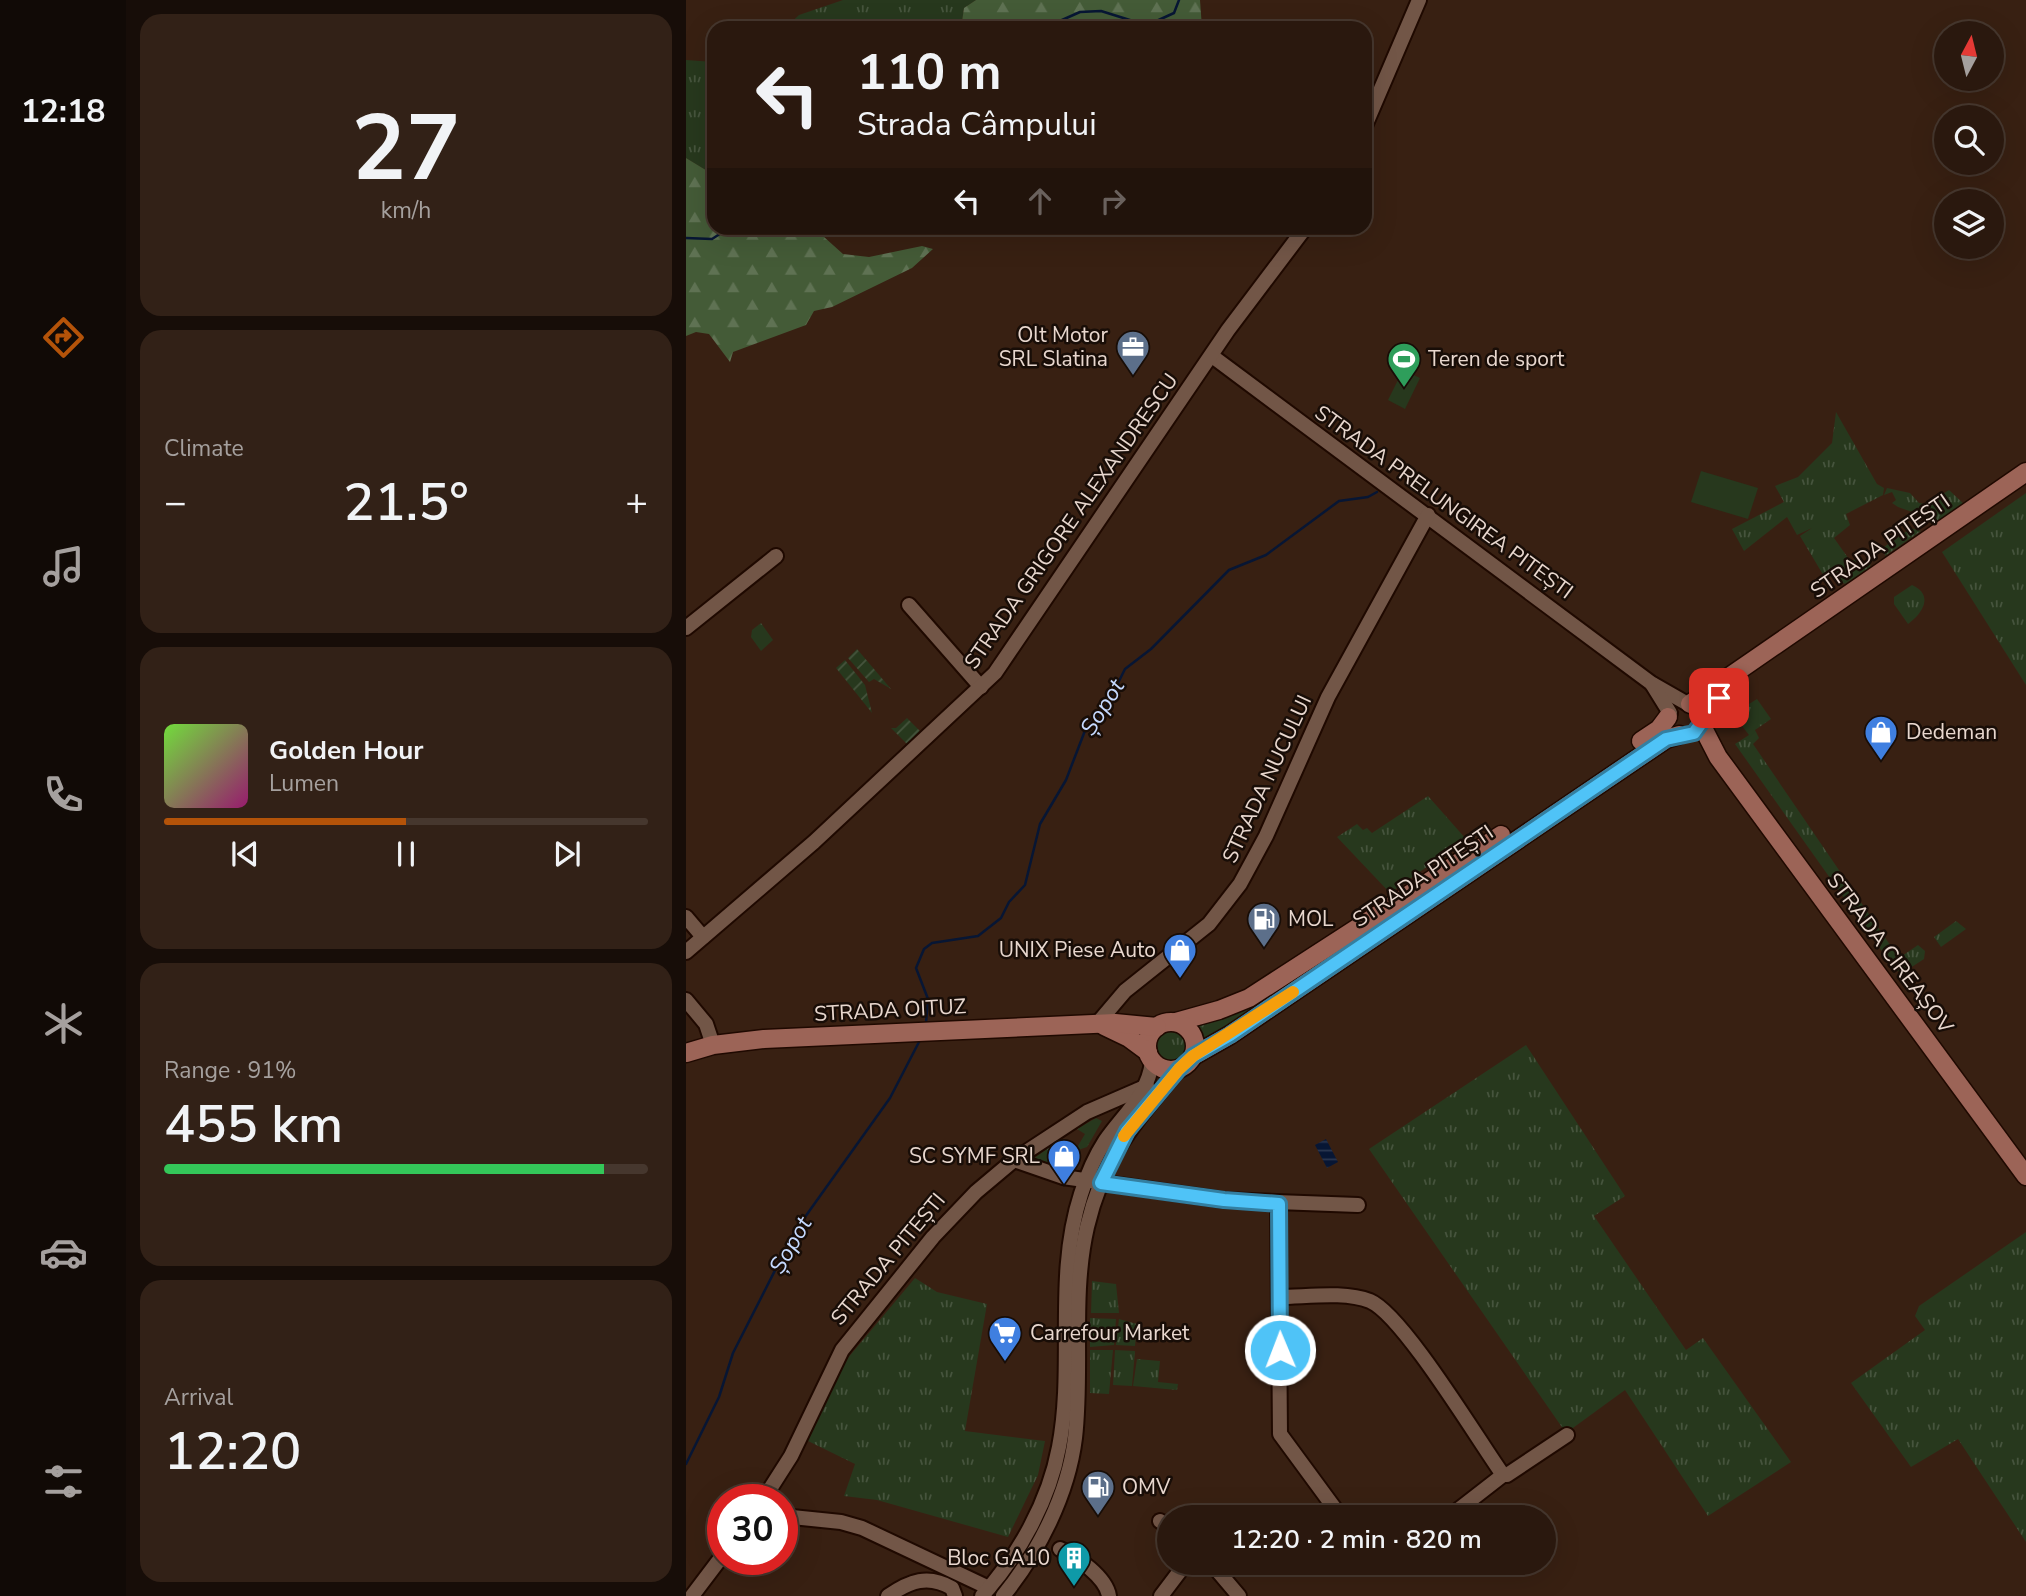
<!DOCTYPE html>
<html lang="en">
<head>
<meta charset="utf-8">
<style>
  body { margin:0; font-family:"Nunito Sans",sans-serif; background:#322117; color:#f1f3f6; height:100vh; display:flex; flex-direction:column; font-size:26px; white-space:nowrap }
  * { box-sizing:border-box; margin:0 }
  p { font-size:23px; color:#a5a09e }
  .icon { flex:none; width:38px; height:38px; fill:none; stroke:currentColor; stroke-width:2; stroke-linecap:round; stroke-linejoin:round }
  .map { position:relative; flex:1; overflow:hidden }
  .panel { display:flex; flex-direction:column; gap:14px; padding:14px; background:#170d08; width:560px }
  .panel>* { flex:none }
  .guide { position:absolute; left:21px; top:21px; width:665px; height:214px; border-radius:21px; box-shadow:0 7px 28px #0002,0 0 0 2px #46372e; background:#2a180e; color:#f1f3f6; overflow:hidden }
  .needle { width:46px; rotate:7deg }
  .buttons { position:absolute; left:1248px; top:21px; display:grid; gap:14px }
  .buttons a { display:grid; place-items:center; width:70px; height:70px; border-radius:50%; background:#2a180e; box-shadow:0 7px 28px #0002,0 0 0 2px #46372e; font-size:35px }
  .speed { position:absolute; left:21px; top:1484px; display:flex; gap:14px; font-size:35px; font-weight:700; text-align:center }
  .speed>* { display:grid; place-content:center; width:91px; height:91px; border-radius:50%; background:#2a180e; box-shadow:0 7px 28px #0002,0 0 0 2px #46372e; line-height:1 }
  .speed .limit { border:10px solid #d22; background:#fff; color:#111 }
  .pin { position:absolute; display:grid; place-items:center; width:60px; height:60px; color:#fff; margin:-30px; border-radius:14px; box-shadow:0 4px 10px #0006 }
  .me { position:absolute; width:77px; margin:-38px; rotate:359deg; stroke-linejoin:round; filter:drop-shadow(0 0 5px #0008) }
  .turn { display:flex; align-items:center; gap:24px; height:147px; padding:0 35px; font-size:32px }
  .turn .icon { width:91px; height:91px; stroke-width:2.5 }
  .turn b { display:block; font-size:49px; line-height:60px }
  .lanes { display:flex; align-items:center; height:66px; padding:0 35px; background:#0003; justify-content:center; gap:35px; direction:ltr }
  .lanes .off { opacity:.35 }
  .big { font-size:52px; font-weight:600; line-height:1.1 }
  .panel .widget { flex:1; display:flex; flex-direction:column; justify-content:center; gap:10px; min-width:0; padding:0 24px; border-radius:21px; background:#322117 }
  .panel .dial { align-items:center; gap:0 }
  .dial b { font-size:91px; line-height:1 }
  .song { display:flex; align-items:center; gap:21px }
  .cover { width:84px; height:84px; border-radius:10px; background:linear-gradient(135deg,hsl(100 70% 55%),hsl(320 70% 35%)) }
  .played { height:7px; border-radius:4px; background:linear-gradient(90deg,#b45309 50%,#46372e 50%) }
  .keys { display:flex; justify-content:space-around; direction:ltr }
  .heat { display:flex; justify-content:space-between; align-items:center; font-size:38px; direction:ltr }
  .charge { height:10px; border-radius:5px; background:linear-gradient(90deg,#34c759 91%,#46372e 0) }
  .trip { position:absolute; left:471px; top:1505px; width:399px; height:70px; border-radius:35px; background:#2a180e; box-shadow:0 7px 28px #0002,0 0 0 2px #46372e; font-weight:600; line-height:70px; text-align:center }
  main { display:flex; flex:1; min-height:0 }
  .dock { display:flex; flex-direction:column; width:126px; justify-content:space-around; align-items:center; background:#110a06; color:#a5a09e }
  .dock .icon { width:49px; height:49px }
  .dock .active { color:#b45309 }
  .dock b { font-size:32px; color:#f1f3f6 }
  .map>svg:first-child { display:block }
</style>
</head>
<body>
<main>
<nav class="dock">
<b>12:18</b>
<svg class="icon active" aria-label="directions" viewBox="0 0 24 24"><path d="M12 3l9 9-9 9-9-9zM9 14v-3h6M13 9l2 2-2 2"/></svg>
<svg class="icon" aria-label="music" viewBox="0 0 24 24"><path d="M9 18V5l10-2v13"/><circle cx="6" cy="18" r="3"/><circle cx="16" cy="16" r="3"/></svg>
<svg class="icon" aria-label="phone" viewBox="0 0 24 24"><path d="M5 4h4l2 5-3 2q2 4 5 5l2-3 5 2v4C11 20 4 13 5 4z"/></svg>
<svg class="icon" aria-label="climate" viewBox="0 0 24 24"><path d="M12 3v18M4 7l16 10M4 17L20 7"/></svg>
<svg class="icon" aria-label="car" viewBox="0 0 24 24"><path d="M5 17H2v-5l4-1 3-4h7l3 4 3 1v5h-3M9 17h6M6 11h13"/><circle cx="7" cy="17" r="2"/><circle cx="17" cy="17" r="2"/></svg>
<svg class="icon" aria-label="filters" viewBox="0 0 24 24"><path d="M4 7h16M4 17h16"/><circle cx="9" cy="7" r="2"/><circle cx="15" cy="17" r="2"/></svg>
</nav>
<section class="panel">
<div class="widget dial"><b>27</b><p>km/h</p></div>
<div class="widget"><p>Climate</p>
<div class="heat"><a>−</a><b class="big">21.5°</b><a>+</a></div>
</div>
<div class="widget">
<div class="song"><i class="cover"></i><div><b>Golden Hour</b><p>Lumen</p></div></div>
<div class="played"></div>
<div class="keys"><svg class="icon" aria-label="previous" viewBox="0 0 24 24"><path d="M18 5L8 12l10 7zM5 5v14"/></svg><svg class="icon" aria-label="pause" viewBox="0 0 24 24"><path d="M8 5v14M16 5v14"/></svg><svg class="icon" aria-label="next" viewBox="0 0 24 24"><path d="M6 5l10 7-10 7zM19 5v14"/></svg></div>
</div>
<div class="widget"><p>Range · 91%</p><b class="big">455 km</b><div class="charge"></div></div>
<div class="widget"><p>Arrival</p><b class="big">12:20</b></div>
</section>
<div class="map">
<svg width="1340" height="1596" viewBox="0 0 1340 1596">
  <defs>
    <pattern id="grass-tufts" width="24" height="20" patternUnits="userSpaceOnUse" patternTransform="scale(1.75)"><rect width="24" height="20" fill="#27381d"/><path d="M3 7l-1-3M5 7V3M7 7l1-3M15 17l-1-3M17 17v-4M19 17l1-3" fill="none" stroke="#46543d"/></pattern>
    <pattern id="forest-firs" width="22" height="20" patternUnits="userSpaceOnUse" patternTransform="scale(1.75)"><rect width="22" height="20" fill="#445b37"/><path d="M5 1l3.5 6h-7zM16 11l3.5 6h-7z" fill="#5f7253"/></pattern>
    <pattern id="garden-furrows" width="10" height="10" patternUnits="userSpaceOnUse" patternTransform="scale(1.75)"><rect width="10" height="10" fill="#27381d"/><path d="M-1 1l2-2M0 10L10 0M9 11l2-2" fill="none" stroke="#46543d"/></pattern>
    <pattern id="water-rules" width="6" height="5" patternUnits="userSpaceOnUse" patternTransform="scale(1.75)"><rect width="6" height="5" fill="#071634"/><path d="M0 2.5h6" fill="none" stroke="#2b3750"/></pattern>
  </defs>
  <rect width="100%" height="100%" fill="#382012"/>
  <g fill="url(#grass-tufts)">
    <path d="M 157,0 L 290,0 L 278,8 L 275,28 L 99,28 L 113,15 Z"/>
    <path d="M 0,60 L 28,62 L 28,175 L 0,158 Z"/>
    <path d="M 1150,412 L 1191,484 L 1198,488 L 1197,495 L 1160,514 L 1164,525 L 1148,538 L 1165,562 L 1171,558 L 1176,565 L 1185,558 L 1184,567 L 1159,584 L 1146,576 L 1139,578 L 1114,536 L 1126,528 L 1111,535 L 1101,517 L 1058,551 L 1046,529 L 1098,502 L 1089,486 L 1112,477 L 1146,443 Z"/>
    <path d="M 1201,488 L 1224,493 L 1233,503 L 1241,504 L 1263,490 L 1279,505 L 1257,523 L 1212,507 L 1206,503 L 1210,500 L 1206,492 L 1198,495 Z"/>
    <path d="M 1340,493 L 1340,685 L 1256,552 Z"/>
    <path d="M 1225,528 L 1235,531 L 1199,556 L 1198,547 Z"/>
    <path d="M 1226,585 C 1248,595 1237,613 1222,624 L 1208,604 L 1208,597 Z"/>
    <path d="M 75,623 L 87,640 L 75,651 L 65,637 L 66,630 Z"/>
    <path d="M 1071,699 L 1085,719 L 1069,730 L 1073,738 L 1067,744 L 1213,958 L 1232,945 L 1239,951 L 1238,959 L 1218,972 L 1210,971 L 1049,744 L 1063,735 L 1047,714 Z"/>
    <path d="M 742,796 L 780,839 L 704,893 L 651,837 L 671,824 L 677,830 L 681,828 L 686,833 Z"/>
    <path d="M 1270,921 L 1280,929 L 1255,947 L 1248,937 Z"/>
    <path d="M 637,960 L 641,966 L 515,1044 L 506,1024 Z"/>
    <circle cx="485" cy="1046" r="15"/>
    <path d="M 840,1045 L 939,1196 L 908,1216 L 1000,1350 L 1017,1338 L 1105,1462 L 1022,1516 L 939,1390 L 880,1433 L 683,1149 Z"/>
    <path d="M 410,1118 L 416,1121 L 401,1147 L 389,1151 L 399,1134 L 391,1129 Z"/>
    <path d="M 373,1140 L 387,1148 L 376,1173 L 343,1162 Z"/>
    <path d="M 1340,1232 L 1340,1542 L 1272,1439 L 1225,1467 L 1165,1383 L 1239,1330 L 1229,1316 L 1233,1306 Z"/>
    <path d="M 229,1278 L 251,1292 L 301,1304 L 279,1431 L 359,1441 L 352,1475 L 322,1537 L 191,1500 L 158,1496 L 169,1464 L 122,1441 L 156,1365 Z"/>
    <path d="M 406,1281 L 430,1284 L 433,1313 L 405,1313 Z"/>
    <path d="M 404,1318 L 430,1319 L 428,1345 L 404,1347 Z"/>
    <path d="M 433,1319 L 451,1324 L 449,1346 L 430,1345 Z"/>
    <path d="M 404,1350 L 427,1350 L 423,1394 L 404,1393 Z"/>
    <path d="M 429,1350 L 449,1351 L 446,1386 L 427,1385 Z"/>
    <path d="M 451,1359 L 474,1361 L 472,1382 L 492,1384 L 491,1390 L 447,1386 Z"/>
  </g>
  <g fill="url(#forest-firs)">
    <path d="M 290,0 L 514,0 L 516,28 L 275,28 L 278,8 Z"/>
    <path d="M 0,158 L 28,175 L 28,228 L 128,228 L 157,254 L 183,257 L 236,246 L 247,249 L 226,268 L 146,307 L 128,311 L 120,325 L 47,352 L 44,362 L 23,334 L 10,332 L 0,336 Z"/>
  </g>
  <g fill="#27381d">
    <path d="M 717,370 L 734,378 L 719,409 L 702,400 Z"/>
    <path d="M 1015,471 L 1072,488 L 1062,519 L 1005,502 Z"/>
  </g>
  <g fill="url(#garden-furrows)">
    <path d="M 171,649 L 205,689 L 188,679 L 183,682 L 162,658 Z"/>
    <path d="M 159,660 L 179,685 L 186,713 L 150,668 Z"/>
    <path d="M 221,718 L 234,731 L 221,744 L 205,728 L 210,728 Z"/>
  </g>
  <path fill="url(#water-rules)" d="M 640,1139 L 652,1162 L 641,1168 L 629,1145 Z"/>
  <g fill="none" stroke-linecap="round" stroke-linejoin="round">
    <g stroke="#071634" stroke-width="2.5">
      <path d="M 358,28 L 394,12 L 415,11 L 447,21 L 466,23 L 488,13 L 493,0"/>
      <path d="M 0,238 L 26,239 L 43,228"/>
      <path d="M 240,1023 L 242,999 L 230,968 L 238,949 L 246,943 L 292,936 L 315,918 L 323,902 L 339,885 L 354,824 L 380,780 L 400,728 L 419,709 L 439,669 L 465,649 L 543,570 L 580,555 L 653,501 L 682,497 L 691,492"/>
      <path d="M 0,1464 L 33,1397 L 47,1353 L 109,1231 L 204,1098 L 234,1040"/>
    </g>
    <defs>
      <g id="minor">
        <path d="M 679,126 L 733,0"/>
        <path d="M 526,356 L 965,683 L 1000,703"/>
        <path d="M 223,605 L 295,687"/>
        <path d="M 0,628 L 90,556"/>
        <path d="M 966,684 L 984,713"/>
        <path d="M 0,917 L 17,937"/>
        <path d="M 0,952 L 128,842 L 309,673 L 542,330 L 619,228"/>
        <path d="M 0,1000 L 20,1024 L 27,1045"/>
        <path d="M 411,1024 L 439,991 L 523,924 L 554,884 L 580,836 L 642,697 L 742,515"/>
        <path d="M 328,1160 L 377,1177 L 538,1200 L 672,1205"/>
        <path d="M 592,1204 L 594,1434 L 655,1517"/>
        <path d="M 593,1297 C 620,1297 658,1291 684,1301 C 717,1315 792,1440 817,1475"/>
        <path d="M 77,1500 L 105,1456 L 156,1350 L 247,1237 L 290,1192 L 328,1160 L 401,1112 L 461,1086"/>
        <path d="M 96,1516 L 155,1522 L 176,1528 L 303,1588"/>
        <path d="M 763,1517 L 817,1475 L 821,1475 L 881,1435"/>
        <path d="M 474,1521 L 483,1527"/>
        <path d="M 374,1549 C 391,1557 420,1577 423,1596"/>
        <path d="M 525,1563 L 553,1596"/>
        <path d="M 6,1596 L 37,1555"/>
        <path d="M 202,1596 C 224,1581 242,1574 266,1588 L 269,1596"/>
        <path d="M 296,1596 C 333,1555 363,1501 373,1447 C 389,1364 368,1277 395,1194 C 401,1175 408,1158 419,1141 C 437,1115 463,1094 466,1061"/>
        <path d="M 317,1596 C 352,1553 382,1495 389,1438 C 397,1369 385,1296 401,1227 C 418,1155 448,1124 493,1069"/>
        <path d="M 475,1596 L 500,1563"/>
      </g>
      <g id="major">
        <path d="M 1004,704 L 1340,472"/>
        <path d="M 1016,719 L 1033,698 L 1049,687"/>
        <path d="M 1015,724 L 1032,757 L 1340,1176"/>
        <path d="M 955,741 L 973,729 L 982,717"/>
        <path d="M 490,1022 L 533,1010 L 563,998 L 815,835"/>
        <circle cx="485" cy="1046" r="24"/>
        <path d="M 418,1026 L 443,1038 L 462,1052"/>
        <path d="M 0,1053 L 27,1045 L 78,1039 L 429,1023 L 471,1027"/>
        <path d="M 507,1056 L 544,1035 L 980,739 L 993,735"/>
      </g>
    </defs>
    <use href="#minor" stroke="#1f0900" stroke-width="18"/>
    <use href="#major" stroke="#1f0900" stroke-width="21"/>
    <use href="#minor" stroke="#725647" stroke-width="14"/>
    <use href="#major" stroke="#9c6457" stroke-width="18"/>
  </g>
  <g fill="none" stroke-linecap="round" stroke-linejoin="round">
    <defs>
      <path id="route" d="M 594,1350 L 593,1204 L 538,1200 L 415,1183 L 441,1131 L 493,1069 L 507,1056 L 544,1035 L 980,739 L 1008,733 L 1033,698"/>
    </defs>
    <use href="#route" stroke="#337fa1" stroke-width="18"/>
    <use href="#route" stroke="#4fc3f7" stroke-width="12"/>
    <path stroke="#f59e0b" stroke-width="12" d="M 438,1136 L 493,1069 L 507,1056 L 607,992"/>
  </g>
  <defs>
    <symbol id="office-pin" viewBox="-11 -11 22 30"><path d="M0 17L-7.5 6A9.5 9.5 0 1 1 7.5 6Z" fill="#5c6f8a" stroke="#180d07"/><path d="M-6-3h4V-5.5h4V-3h4V5H-6ZM-1-4.5V-3h2v-1.5ZM-6 0V1H6V0Z" fill="#fff"/></symbol>
    <symbol id="stadium-pin" viewBox="-11 -11 22 30"><path d="M0 17L-7.5 6A9.5 9.5 0 1 1 7.5 6Z" fill="#2e9e5b" stroke="#180d07"/><path d="M0-5a6.5 5 0 1 0 0 10a6.5 5 0 1 0 0-10ZM-3.5-1.8h7v3.6h-7Z" fill="#fff"/></symbol>
    <symbol id="shop-pin" viewBox="-11 -11 22 30"><path d="M0 17L-7.5 6A9.5 9.5 0 1 1 7.5 6Z" fill="#3f7fe0" stroke="#180d07"/><path d="M-5-2.5h2.3a2.7 3.5 0 0 1 5.4 0H5L5.5 6h-11ZM-1.5-2.5h3a1.5 2.3 0 0 0-3 0Z" fill="#fff"/></symbol>
    <symbol id="fuel-pin" viewBox="-11 -11 22 30"><path d="M0 17L-7.5 6A9.5 9.5 0 1 1 7.5 6Z" fill="#5c6f8a" stroke="#180d07"/><path d="M-5.5-6h7V0h2V4h1.3V-2.5L3-4.5l.8-.8L6-3V5H2.5V1h-1V6h-7ZM-4.2-4.7v3.2H.2V-4.7Z" fill="#fff"/></symbol>
    <symbol id="supermarket-pin" viewBox="-11 -11 22 30"><path d="M0 17L-7.5 6A9.5 9.5 0 1 1 7.5 6Z" fill="#3f7fe0" stroke="#180d07"/><path d="M-6-5.5h2.5l.6 2H6L4.5 2H-2.5L-4.4-4H-6ZM-1.5 3.2a1.3 1.3 0 1 0 .1 0ZM3 3.2a1.3 1.3 0 1 0 .1 0Z" fill="#fff"/></symbol>
    <symbol id="building-pin" viewBox="-11 -11 22 30"><path d="M0 17L-7.5 6A9.5 9.5 0 1 1 7.5 6Z" fill="#0f9aa8" stroke="#180d07"/><path d="M-4-6H4V6H1V3H-1V6H-4ZM-2.5-4.3h1.7v1.8h-1.7ZM.8-4.3h1.7v1.8H.8ZM-2.5-1h1.7V.8h-1.7ZM.8-1h1.7V.8H.8Z" fill="#fff"/></symbol>
  </defs>
  <g fill-rule="evenodd">
    <use href="#office-pin" x="428" y="328" width="38" height="52"/>
    <use href="#stadium-pin" x="699" y="340" width="38" height="52"/>
    <use href="#shop-pin" x="1176" y="713" width="38" height="52"/>
    <use href="#fuel-pin" x="559" y="900" width="38" height="52"/>
    <use href="#shop-pin" x="475" y="931" width="38" height="52"/>
    <use href="#shop-pin" x="359" y="1137" width="38" height="52"/>
    <use href="#supermarket-pin" x="300" y="1314" width="38" height="52"/>
    <use href="#fuel-pin" x="393" y="1468" width="38" height="52"/>
    <use href="#building-pin" x="369" y="1539" width="38" height="52"/>
  </g>
  <g text-anchor="middle" stroke-width="5" stroke-linejoin="round" paint-order="stroke">
    <g font-size="21" fill="#e8d7ce" stroke="#180d07" text-anchor="start">
      <text x="422" y="342" text-anchor="end">Olt Motor<tspan x="422" dy="24">SRL Slatina</tspan></text>
      <text x="742" y="366">Teren de sport</text>
      <text x="1220" y="739">Dedeman</text>
      <text x="602" y="926">MOL</text>
      <text x="470" y="957" text-anchor="end">UNIX Piese Auto</text>
      <text x="354" y="1163" text-anchor="end">SC SYMF SRL</text>
      <text x="344" y="1340">Carrefour Market</text>
      <text x="436" y="1494">OMV</text>
      <text x="364" y="1565" text-anchor="end">Bloc GA10</text>
    </g>
    <g font-size="21" fill="#e8d7ce" stroke="#180d07">
      <text transform="translate(758 502) rotate(36)" y="7">STRADA PRELUNGIREA PITEȘTI</text>
      <text transform="translate(385 521) rotate(-55)" y="7">STRADA GRIGORE ALEXANDRESCU</text>
      <text transform="translate(1194 546) rotate(-35)" y="7">STRADA PITEȘTI</text>
      <text transform="translate(581 779) rotate(-65)" y="7">STRADA NUCULUI</text>
      <text transform="translate(737 876) rotate(-34)" y="7">STRADA PITEȘTI</text>
      <text transform="translate(1204 953) rotate(53)" y="7">STRADA CIREAȘOV</text>
      <text transform="translate(204 1010) rotate(-3)" y="7">STRADA OITUZ</text>
      <text transform="translate(202 1259) rotate(-50)" y="7">STRADA PITEȘTI</text>
    </g>
    <g font-size="23" font-style="italic" fill="#c5d9fe" stroke="#180d07">
      <text transform="translate(416 707) rotate(-58)" y="8">Șopot</text>
      <text transform="translate(104 1245) rotate(-60)" y="8">Șopot</text>
    </g>
  </g>
</svg>
<div class="buttons">
<a><svg class="needle" viewBox="-14 -14 28 28"><path d="M0-13l5 13h-10z" fill="#e53935"/><path d="M0 13l5-13h-10z" fill="#a5a09e"/></svg></a>
<a><svg class="icon" aria-label="search" viewBox="0 0 24 24"><circle cx="10" cy="10" r="6"/><path d="M15 15l6 6"/></svg></a>
<a><svg class="icon" aria-label="layers" viewBox="0 0 24 24"><path d="M12 4l9 5-9 5-9-5zM3 14l9 5 9-5"/></svg></a>
</div>
<div class="speed"><div class="limit">30</div></div>
<div class="pin" style="left:1033px;top:698px;background:#d93025"><svg class="icon" aria-label="arrive" viewBox="0 0 24 24"><path d="M6 21V4h12l-3 4 3 4H6"/></svg></div>
<svg class="me" style="left:594px;top:1350px" viewBox="-20 -20 40 40"><circle r="17" fill="#4fc3f7" stroke="#fff" stroke-width="3"/><path d="M0-11L8 9 0 5-8 9z" fill="#fff"/></svg>
<div class="trip">12:20 · 2 min · 820 m</div>
<div class="guide">
<div class="turn"><svg class="icon" aria-label="left" viewBox="0 0 24 24"><path d="M17 20v-9H6M10 6l-5 5 5 5"/></svg><div><b>110 m</b>Strada Câmpului</div></div>
<div class="lanes"><svg class="icon" aria-label="left" viewBox="0 0 24 24"><path d="M17 20v-9H6M10 6l-5 5 5 5"/></svg><svg class="icon off" aria-label="ahead" viewBox="0 0 24 24"><path d="M12 20V5M6 11l6-6 6 6"/></svg><svg class="icon off" aria-label="right" viewBox="0 0 24 24"><path d="M7 20v-9h11M14 6l5 5-5 5"/></svg></div>
</div>
</div>
</main>
</body>
</html>
